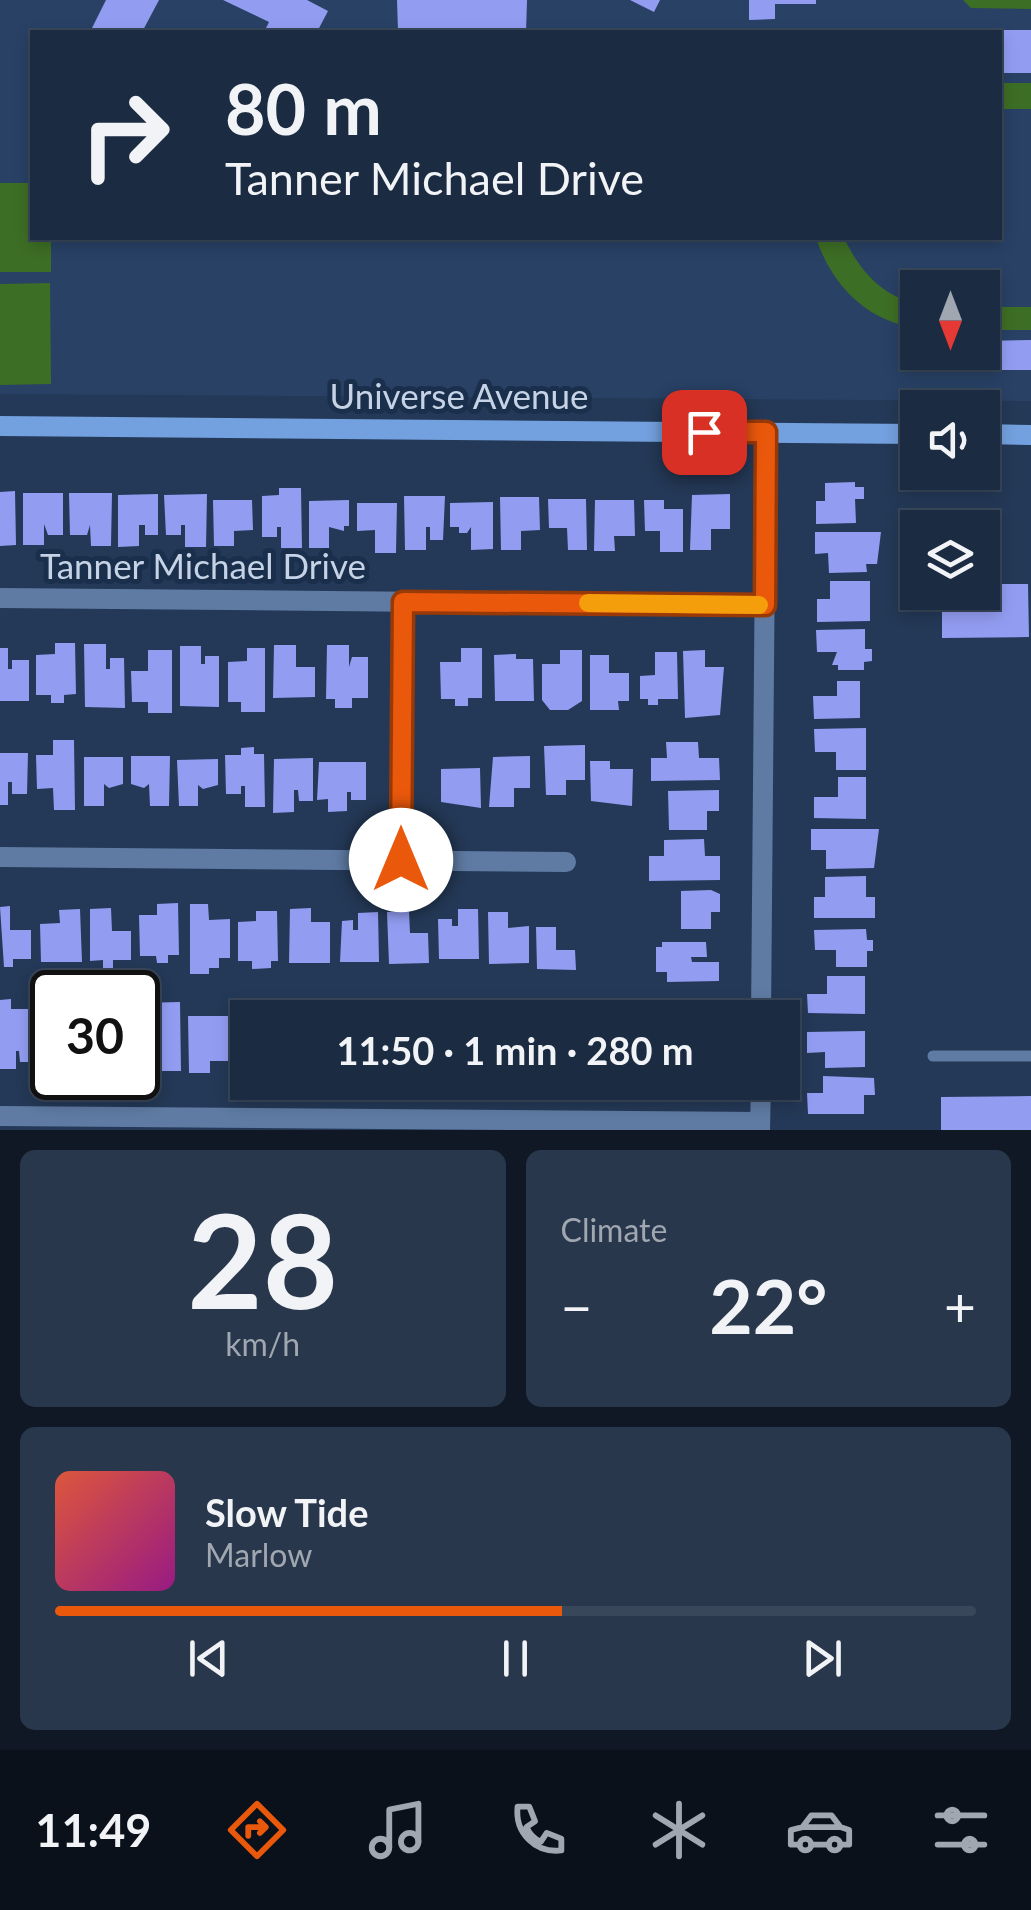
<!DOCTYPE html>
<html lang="en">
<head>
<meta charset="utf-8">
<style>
  body { margin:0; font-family:Lato,sans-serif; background:#28374c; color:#f1f3f6; height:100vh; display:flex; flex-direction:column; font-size:38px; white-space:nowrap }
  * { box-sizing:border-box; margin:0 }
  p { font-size:32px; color:#a0a7b1 }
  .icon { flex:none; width:55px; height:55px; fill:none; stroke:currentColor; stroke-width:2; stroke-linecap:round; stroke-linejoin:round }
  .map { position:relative; height:1130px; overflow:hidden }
  .panel { display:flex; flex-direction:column; gap:20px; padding:20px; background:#0f1824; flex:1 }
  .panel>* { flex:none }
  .hud { position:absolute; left:30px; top:30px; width:972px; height:210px; border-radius:0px; box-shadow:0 5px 15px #0003,0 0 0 2px #39475a; background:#1b2b41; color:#f1f3f6; overflow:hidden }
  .needle { width:65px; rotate:180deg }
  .fabs { position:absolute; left:900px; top:270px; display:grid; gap:20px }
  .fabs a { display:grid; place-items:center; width:100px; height:100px; border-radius:0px; background:#1b2b41; box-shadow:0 5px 15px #0003,0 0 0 2px #39475a; font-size:50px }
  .speed { position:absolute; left:30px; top:970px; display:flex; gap:20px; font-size:50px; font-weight:700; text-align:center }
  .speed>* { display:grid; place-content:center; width:130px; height:130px; border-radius:50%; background:#1b2b41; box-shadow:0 5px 15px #0003,0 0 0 2px #39475a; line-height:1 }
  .speed .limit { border:5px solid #111; border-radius:15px; background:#fff; color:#111 }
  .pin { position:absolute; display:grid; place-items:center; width:85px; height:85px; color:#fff; margin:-42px; border-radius:20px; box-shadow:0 5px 15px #0006 }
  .me { position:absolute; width:110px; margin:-55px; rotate:0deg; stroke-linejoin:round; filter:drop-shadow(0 0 8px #0008) }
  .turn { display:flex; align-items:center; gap:35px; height:210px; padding:0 30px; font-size:45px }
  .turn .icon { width:130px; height:130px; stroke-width:2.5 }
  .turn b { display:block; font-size:70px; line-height:85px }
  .big { font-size:75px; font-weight:700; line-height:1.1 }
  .panel .card { flex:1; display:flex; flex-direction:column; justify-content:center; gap:15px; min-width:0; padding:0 35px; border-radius:15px; background:#28374c }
  .panel .dial { align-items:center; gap:0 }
  .dial b { font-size:130px; line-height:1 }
  .song { display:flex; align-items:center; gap:30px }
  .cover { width:120px; height:120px; border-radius:15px; background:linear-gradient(135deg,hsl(10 70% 55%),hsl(310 70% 35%)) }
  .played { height:10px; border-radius:5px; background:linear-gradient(90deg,#ea580c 55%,#39475a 55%) }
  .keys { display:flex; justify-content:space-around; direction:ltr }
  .heat { display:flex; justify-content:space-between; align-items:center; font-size:55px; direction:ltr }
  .panel .tiles { flex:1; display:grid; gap:20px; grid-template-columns:1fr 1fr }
  .card:last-child { grid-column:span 2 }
  .trip { position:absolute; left:230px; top:1000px; width:570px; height:100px; border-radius:0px; background:#1b2b41; box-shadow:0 5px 15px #0003,0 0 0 2px #39475a; font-weight:700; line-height:100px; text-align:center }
  .menu { display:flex; height:160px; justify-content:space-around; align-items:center; background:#0b111a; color:#a0a7b1 }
  .menu .icon { width:70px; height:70px }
  .menu .active { color:#ea580c }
  .menu b { font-size:45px; color:#f1f3f6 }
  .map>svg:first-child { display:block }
</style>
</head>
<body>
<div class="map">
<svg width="1031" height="1130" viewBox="0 0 1031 1130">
  <rect width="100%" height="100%" fill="#243957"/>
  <path fill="#284165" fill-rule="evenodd" d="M 0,0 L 1031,0 L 1031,401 L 0,394 ZM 32,32 L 1000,32 L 1000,238 L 32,238 ZM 918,288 L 982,288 L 982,352 L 918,352 Z"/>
  <g fill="#3d6e25">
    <path d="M 963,0 L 1031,0 L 1031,9 L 971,8 Z"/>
    <rect x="1000" y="83" width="31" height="26"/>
    <path d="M 0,183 L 32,183 L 32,238 L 51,238 L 51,272 L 0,272 Z"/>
    <path d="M 816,238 L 844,238 C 860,271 881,295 917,304 L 917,328 C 866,321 832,285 816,238 Z"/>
    <path d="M 50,283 L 51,384 L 0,385 L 0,284 Z"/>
    <path d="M 982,307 L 1031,307 L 1031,330 L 983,330 Z"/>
  </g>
  <g fill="#929df2">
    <path d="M 106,0 L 159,0 L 142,32 L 90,32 Z"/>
    <path d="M 223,0 L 307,0 L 328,11 L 317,32 L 264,32 L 269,22 Z"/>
    <path d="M 397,0 L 527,0 L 526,32 L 398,32 Z"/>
    <path d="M 630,0 L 660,0 L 654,12 Z"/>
    <path d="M 749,0 L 816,0 L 816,4 L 775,4 L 775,19 L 749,20 Z"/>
    <rect x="1000" y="30" width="31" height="43"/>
    <path d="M 1031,340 L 1031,370 L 971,370 L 971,352 L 982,352 L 982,341 Z"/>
    <path d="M 855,482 L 855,487 L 864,487 L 864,499 L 855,499 L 856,523 L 816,524 L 816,501 L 825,501 L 825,483 Z"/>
    <path d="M 279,488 L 301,488 L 302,548 L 281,548 L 281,527 L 277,527 L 277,537 L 262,537 L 262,496 L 279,495 Z"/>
    <path d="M 15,491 L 16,545 L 0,546 L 0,492 Z"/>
    <path d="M 23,493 L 63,493 L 63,535 L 48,535 L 44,524 L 44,545 L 23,545 Z"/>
    <path d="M 69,493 L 112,493 L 111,546 L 91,546 L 90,525 L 87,535 L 70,535 Z"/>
    <path d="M 158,494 L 158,535 L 145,535 L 145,525 L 139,525 L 139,546 L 118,547 L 118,495 Z"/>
    <path d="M 207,494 L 206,547 L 185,547 L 185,525 L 181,525 L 181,535 L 166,535 L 164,495 Z"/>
    <path d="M 730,494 L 730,529 L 711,529 L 711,550 L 690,550 L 692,495 Z"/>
    <path d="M 404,496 L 445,496 L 443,540 L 430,540 L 430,527 L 426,527 L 426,550 L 405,550 Z"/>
    <path d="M 500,497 L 539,497 L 540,530 L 521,531 L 521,550 L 501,550 Z"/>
    <path d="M 548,499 L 586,499 L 587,550 L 568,550 L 567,528 L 549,528 Z"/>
    <path d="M 213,500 L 252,500 L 253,530 L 234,531 L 234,546 L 214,546 Z"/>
    <path d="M 349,500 L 349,526 L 344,526 L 344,531 L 329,527 L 329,548 L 309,548 L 309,501 Z"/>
    <path d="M 595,500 L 634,500 L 635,536 L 614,536 L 615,551 L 594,551 Z"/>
    <path d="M 644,500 L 664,500 L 664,509 L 683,509 L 683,552 L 660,552 L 660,531 L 645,531 Z"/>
    <path d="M 493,502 L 493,549 L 471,550 L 471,527 L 467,533 L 459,533 L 459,527 L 450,527 L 450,503 Z"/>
    <path d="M 357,503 L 397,503 L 396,553 L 375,553 L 375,530 L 357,531 Z"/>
    <path d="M 815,532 L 881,532 L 877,564 L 866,564 L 867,572 L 829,573 L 828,553 L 815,554 Z"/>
    <path d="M 830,581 L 870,581 L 870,621 L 817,622 L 817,599 L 830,599 Z"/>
    <path d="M 982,584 L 1028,584 L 1029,637 L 942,638 L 942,592 L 982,592 Z"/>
    <path d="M 865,629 L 865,649 L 872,649 L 872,661 L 864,662 L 864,670 L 838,670 L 838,665 L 832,665 L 837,652 L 817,652 L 816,630 Z"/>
    <path d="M 55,643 L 75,643 L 76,694 L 64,695 L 64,703 L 51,703 L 51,695 L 36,695 L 36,655 L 55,654 Z"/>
    <path d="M 84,644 L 106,644 L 106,669 L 110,669 L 110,658 L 124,658 L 125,708 L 85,707 Z"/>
    <path d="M 274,645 L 296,645 L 296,667 L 315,667 L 315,697 L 273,698 Z"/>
    <path d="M 327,645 L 349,645 L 349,667 L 352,657 L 368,657 L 368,698 L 352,698 L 352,708 L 335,708 L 335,699 L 326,699 Z"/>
    <path d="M 180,646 L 201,646 L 201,664 L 205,664 L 205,656 L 219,656 L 219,707 L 180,706 Z"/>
    <path d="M 0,648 L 8,648 L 8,669 L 12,669 L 12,660 L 29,660 L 29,701 L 0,701 Z"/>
    <path d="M 247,648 L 265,648 L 265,712 L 241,712 L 241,702 L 228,702 L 228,662 L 247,661 Z"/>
    <path d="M 461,648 L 482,648 L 482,698 L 468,698 L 468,706 L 455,706 L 455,699 L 441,699 L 440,662 L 461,662 Z"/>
    <path d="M 148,650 L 172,650 L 172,713 L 148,713 L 148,702 L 132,702 L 131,671 L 148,671 Z"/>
    <path d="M 560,650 L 582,650 L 582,701 L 568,710 L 550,710 L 542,700 L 542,664 L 560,664 Z"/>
    <path d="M 705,650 L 705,667 L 724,667 L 720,715 L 685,718 L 683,651 Z"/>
    <path d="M 655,652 L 677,652 L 678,699 L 658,699 L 658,705 L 648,705 L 648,699 L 640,699 L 640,676 L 655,675 Z"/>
    <path d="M 516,654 L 516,659 L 533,659 L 534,701 L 495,701 L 494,655 Z"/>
    <path d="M 590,655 L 609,655 L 609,673 L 629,673 L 629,701 L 618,701 L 619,710 L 590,710 Z"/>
    <path d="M 837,681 L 860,681 L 860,718 L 814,719 L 813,696 L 837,696 Z"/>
    <path d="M 866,728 L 866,770 L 836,770 L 836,752 L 815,752 L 814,729 Z"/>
    <path d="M 53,740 L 74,740 L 75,810 L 54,810 L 53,788 L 37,789 L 36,755 L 53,755 Z"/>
    <path d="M 666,742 L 698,742 L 699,758 L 719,758 L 720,780 L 651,781 L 651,758 L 667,758 Z"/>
    <path d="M 585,745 L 585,780 L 566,780 L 566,795 L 546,795 L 544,746 Z"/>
    <path d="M 254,747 L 254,754 L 264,754 L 265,807 L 245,807 L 245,786 L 241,786 L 241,794 L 226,794 L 225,755 L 241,755 L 241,748 Z"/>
    <path d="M 0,753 L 28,753 L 27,794 L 12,794 L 12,782 L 8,782 L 8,805 L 0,805 Z"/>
    <path d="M 131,756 L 170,756 L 169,806 L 150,806 L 149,784 L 144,788 L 131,784 Z"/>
    <path d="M 530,756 L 530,788 L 514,788 L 514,807 L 489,807 L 493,757 Z"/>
    <path d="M 84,757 L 123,757 L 123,784 L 109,788 L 104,784 L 104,806 L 84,806 Z"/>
    <path d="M 313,758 L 313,801 L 299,801 L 298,790 L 294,790 L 294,812 L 273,813 L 274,759 Z"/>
    <path d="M 218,759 L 218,785 L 203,789 L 198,785 L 198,806 L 179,806 L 177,760 Z"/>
    <path d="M 590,761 L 610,761 L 610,769 L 633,769 L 632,806 L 591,801 Z"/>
    <path d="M 319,762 L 366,762 L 366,800 L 351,800 L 351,792 L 347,792 L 347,811 L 328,812 L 328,799 L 317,800 Z"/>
    <path d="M 480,768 L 481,808 L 441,802 L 441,769 Z"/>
    <path d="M 838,777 L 866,777 L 866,819 L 814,818 L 814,797 L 838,797 Z"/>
    <path d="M 719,790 L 719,811 L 707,811 L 707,830 L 669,830 L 668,791 Z"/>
    <path d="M 811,829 L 879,829 L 874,868 L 826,869 L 826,850 L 811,850 Z"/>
    <path d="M 704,839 L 705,856 L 720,856 L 720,880 L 649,881 L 649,856 L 664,856 L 664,840 Z"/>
    <path d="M 866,876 L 866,897 L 875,897 L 875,918 L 814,918 L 814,897 L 825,897 L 825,877 Z"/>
    <path d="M 711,890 L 720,894 L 720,912 L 711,912 L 711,929 L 681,929 L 681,891 Z"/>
    <path d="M 178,903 L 179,955 L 168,955 L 168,963 L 157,963 L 156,956 L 140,956 L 139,915 L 157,915 L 157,904 Z"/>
    <path d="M 190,904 L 208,904 L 209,920 L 230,919 L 230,958 L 219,958 L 219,968 L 209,968 L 209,974 L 190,974 Z"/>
    <path d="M 10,906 L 10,930 L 31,930 L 31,959 L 13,959 L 13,967 L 4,967 L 0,907 Z"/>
    <path d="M 111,908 L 112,931 L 131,931 L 131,960 L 113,960 L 113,968 L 103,968 L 103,960 L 90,961 L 90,909 Z"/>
    <path d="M 311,908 L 311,922 L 330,922 L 330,963 L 289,963 L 290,909 Z"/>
    <path d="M 80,909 L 82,962 L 41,962 L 40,924 L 60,923 L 59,910 Z"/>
    <path d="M 458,909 L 478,909 L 479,959 L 439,959 L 438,919 L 452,919 L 452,926 L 458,926 Z"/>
    <path d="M 256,911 L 277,911 L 278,961 L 271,961 L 271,968 L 252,969 L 252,961 L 238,961 L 238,922 L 256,921 Z"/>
    <path d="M 409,911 L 410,933 L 428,933 L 429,963 L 389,964 L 387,912 Z"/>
    <path d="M 378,912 L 379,962 L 340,962 L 342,921 L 353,920 L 353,930 L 358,930 L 358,913 Z"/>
    <path d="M 488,912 L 508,912 L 508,928 L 529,926 L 529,963 L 489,964 Z"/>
    <path d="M 536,927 L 556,927 L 556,950 L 575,950 L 576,970 L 537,969 Z"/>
    <path d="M 866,929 L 867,940 L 873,940 L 873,951 L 867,951 L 867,967 L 836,967 L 836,950 L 815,950 L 814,930 Z"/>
    <path d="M 662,942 L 706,942 L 707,957 L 691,957 L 692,962 L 719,962 L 719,981 L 667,982 L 667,972 L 656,972 L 656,947 L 662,947 Z"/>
    <path d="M 827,976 L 865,976 L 865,1014 L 808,1013 L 807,994 L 827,994 Z"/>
    <path d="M 11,999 L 11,1009 L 32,1009 L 33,1062 L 20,1062 L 19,1051 L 16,1051 L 16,1069 L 0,1069 L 0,1000 Z"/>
    <path d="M 180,1002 L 181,1071 L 157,1071 L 157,1057 L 152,1057 L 152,1052 L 139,1052 L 138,1003 Z"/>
    <path d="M 279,1002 L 279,1018 L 248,1018 L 248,1063 L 237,1063 L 239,1003 Z"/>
    <path d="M 308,1002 L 308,1011 L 325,1011 L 325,1018 L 288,1018 L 288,1003 Z"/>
    <rect x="458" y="1003" width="21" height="15"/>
    <path d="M 385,1004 L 408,1004 L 408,1018 L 386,1018 Z"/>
    <rect x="357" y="1005" width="21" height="13"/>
    <path d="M 673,1011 L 673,1018 L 634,1018 L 634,1012 Z"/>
    <path d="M 188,1016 L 230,1016 L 231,1061 L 210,1061 L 210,1073 L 189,1073 Z"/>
    <path d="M 52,1017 L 52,1056 L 40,1056 L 40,1018 Z"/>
    <path d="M 865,1031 L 865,1067 L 825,1068 L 825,1052 L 807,1053 L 807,1032 Z"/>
    <path d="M 823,1076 L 874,1078 L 875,1095 L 864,1095 L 864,1114 L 808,1114 L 807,1093 L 823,1093 Z"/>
    <path d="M 1031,1096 L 1031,1130 L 941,1130 L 941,1097 Z"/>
  </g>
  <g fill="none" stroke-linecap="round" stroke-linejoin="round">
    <path stroke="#5f7ba3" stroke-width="11" d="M 933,1056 L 1031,1056"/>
    <g stroke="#5f7ba3" stroke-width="20">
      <path d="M 0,598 L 765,605"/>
      <path d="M 0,857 L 566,862"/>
      <path d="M 401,860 L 403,602"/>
      <path d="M 761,1018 L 766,433"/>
      <path d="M 0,1116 L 760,1122"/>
      <path d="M 760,1130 L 761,1082"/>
    </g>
    <g stroke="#73a0de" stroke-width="20">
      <path d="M 0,426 L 918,434"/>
      <path d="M 982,434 L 1031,435"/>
    </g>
  </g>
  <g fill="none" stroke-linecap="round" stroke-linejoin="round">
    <defs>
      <path id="route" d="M 401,860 L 403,602 L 765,605 L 766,432 L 704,432"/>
    </defs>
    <use href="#route" stroke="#983908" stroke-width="25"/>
    <use href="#route" stroke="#ea580c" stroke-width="18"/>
    <path stroke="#f59e0b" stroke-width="18" d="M 588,603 L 759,605"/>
  </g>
  <g text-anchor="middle" stroke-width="10" stroke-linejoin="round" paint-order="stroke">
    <g font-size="35" fill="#c6d3e6" stroke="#1a2f4c">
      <text x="459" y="409">Universe Avenue</text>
      <text x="203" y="579">Tanner Michael Drive</text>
    </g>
  </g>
</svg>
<div class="fabs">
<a><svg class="needle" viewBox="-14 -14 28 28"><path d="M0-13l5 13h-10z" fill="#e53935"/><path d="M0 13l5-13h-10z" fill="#a0a7b1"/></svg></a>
<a><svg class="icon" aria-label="sound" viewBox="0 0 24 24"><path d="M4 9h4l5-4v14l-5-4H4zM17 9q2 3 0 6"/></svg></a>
<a><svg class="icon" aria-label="layers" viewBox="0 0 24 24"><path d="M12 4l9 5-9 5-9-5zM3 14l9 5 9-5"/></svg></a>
</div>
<div class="speed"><div class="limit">30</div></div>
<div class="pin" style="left:704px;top:432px;background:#d93025"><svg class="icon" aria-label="arrive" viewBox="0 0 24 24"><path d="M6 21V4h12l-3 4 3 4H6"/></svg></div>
<svg class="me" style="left:401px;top:860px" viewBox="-20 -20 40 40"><circle r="19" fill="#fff"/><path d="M0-13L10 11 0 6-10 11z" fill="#ea580c"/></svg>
<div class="trip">11:50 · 1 min · 280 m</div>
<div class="hud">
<div class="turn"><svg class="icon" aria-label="right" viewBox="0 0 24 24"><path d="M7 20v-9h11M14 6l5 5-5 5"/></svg><div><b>80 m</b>Tanner Michael Drive</div></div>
</div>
</div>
<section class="panel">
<div class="tiles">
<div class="card dial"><b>28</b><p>km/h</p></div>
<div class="card"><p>Climate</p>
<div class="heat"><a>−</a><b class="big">22°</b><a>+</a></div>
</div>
<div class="card">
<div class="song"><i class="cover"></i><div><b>Slow Tide</b><p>Marlow</p></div></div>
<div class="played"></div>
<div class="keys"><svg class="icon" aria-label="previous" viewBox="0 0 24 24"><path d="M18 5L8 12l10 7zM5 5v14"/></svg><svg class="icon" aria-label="pause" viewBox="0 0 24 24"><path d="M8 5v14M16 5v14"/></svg><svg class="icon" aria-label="next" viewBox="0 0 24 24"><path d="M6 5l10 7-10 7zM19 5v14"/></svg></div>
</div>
</div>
</section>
<nav class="menu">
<b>11:49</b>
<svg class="icon active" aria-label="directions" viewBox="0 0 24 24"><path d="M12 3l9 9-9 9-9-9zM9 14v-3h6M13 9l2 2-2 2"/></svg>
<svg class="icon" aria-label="music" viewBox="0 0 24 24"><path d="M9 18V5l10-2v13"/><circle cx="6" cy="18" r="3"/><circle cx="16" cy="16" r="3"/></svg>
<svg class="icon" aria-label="phone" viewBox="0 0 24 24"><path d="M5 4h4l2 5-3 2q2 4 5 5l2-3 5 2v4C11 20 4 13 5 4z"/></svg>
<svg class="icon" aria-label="climate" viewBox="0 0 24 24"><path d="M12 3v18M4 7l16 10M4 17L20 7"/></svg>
<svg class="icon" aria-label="car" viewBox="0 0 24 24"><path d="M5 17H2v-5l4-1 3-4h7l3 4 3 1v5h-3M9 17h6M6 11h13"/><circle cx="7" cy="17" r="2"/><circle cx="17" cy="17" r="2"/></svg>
<svg class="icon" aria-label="filters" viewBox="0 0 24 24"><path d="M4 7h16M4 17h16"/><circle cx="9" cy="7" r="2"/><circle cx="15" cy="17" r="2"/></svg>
</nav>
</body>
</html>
